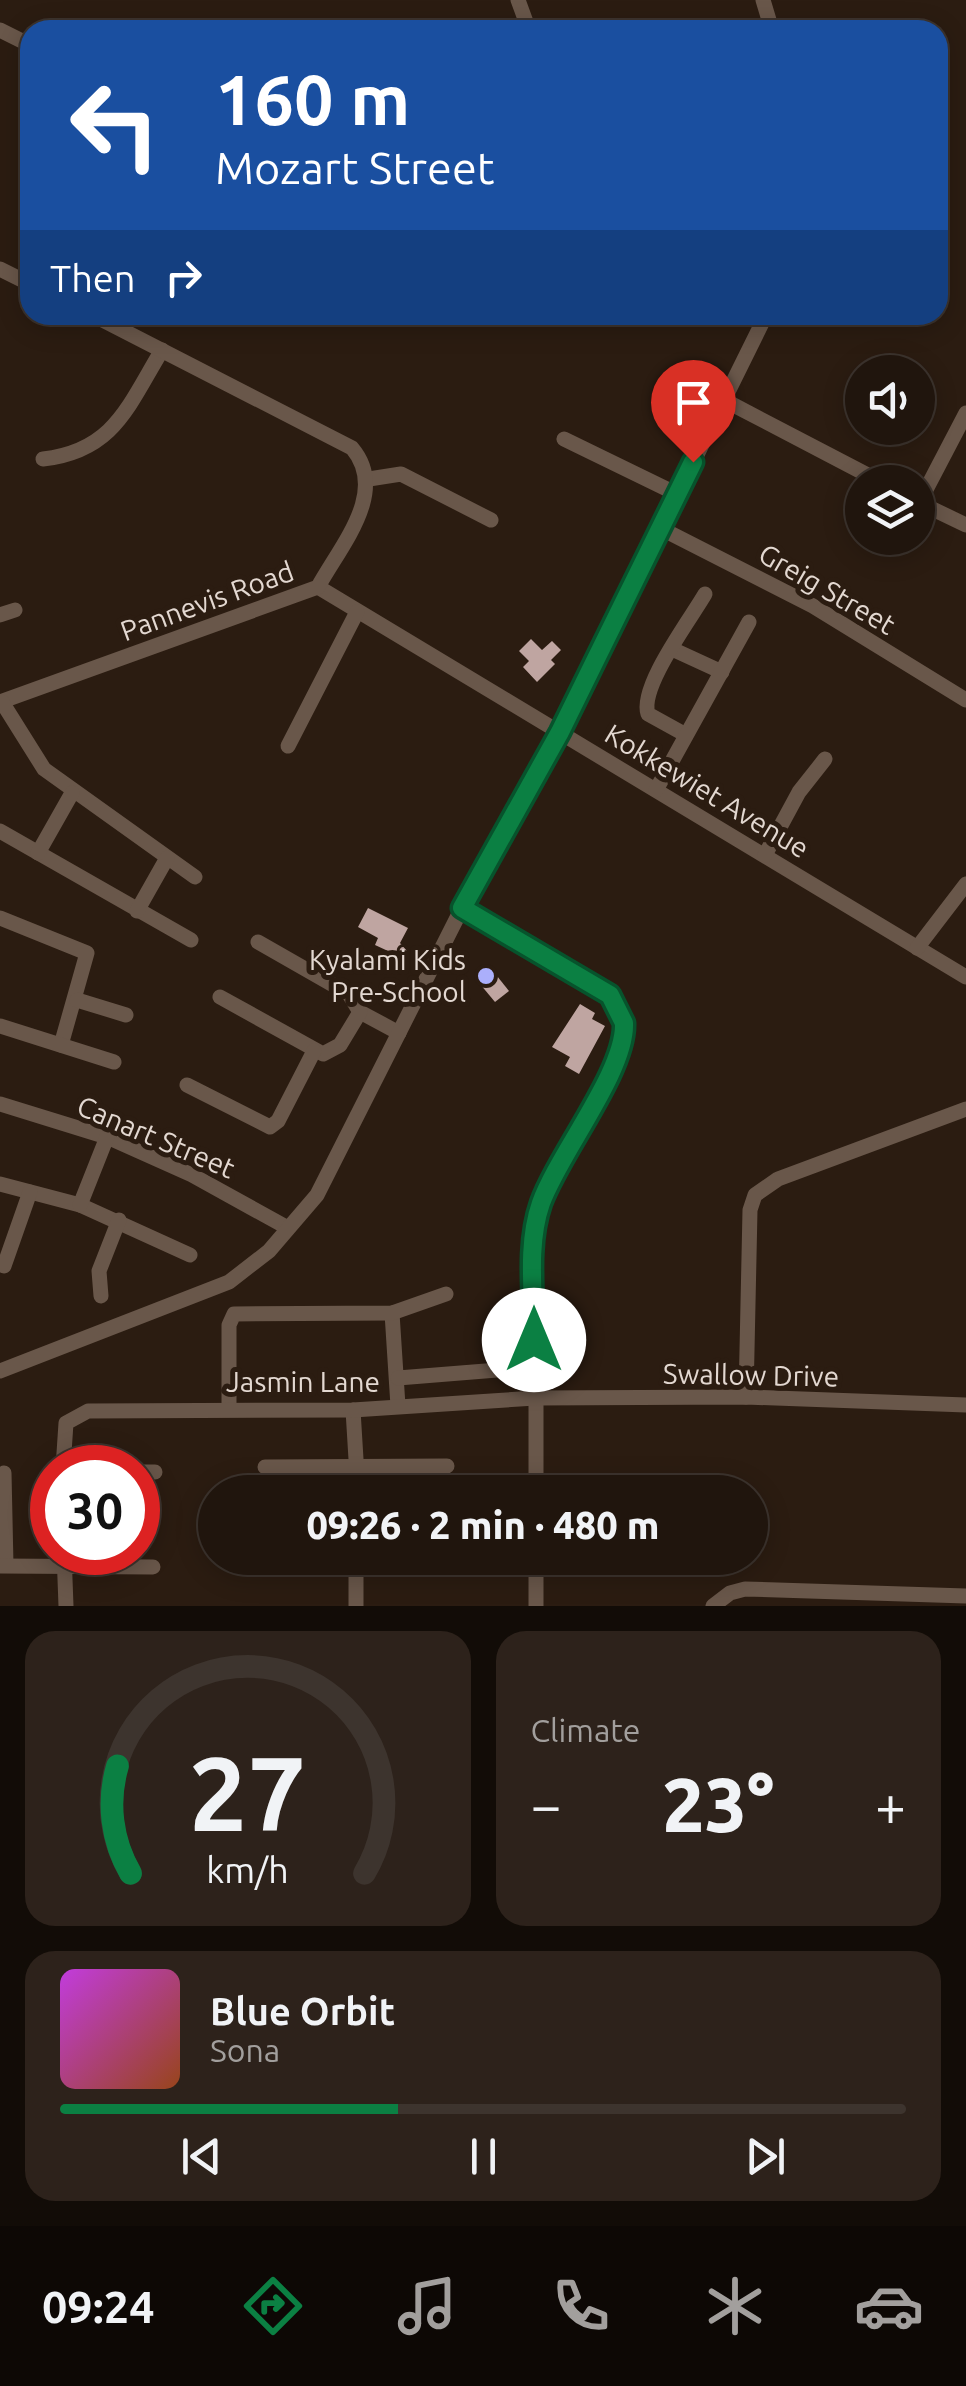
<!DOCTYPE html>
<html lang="en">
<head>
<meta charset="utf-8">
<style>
  body { margin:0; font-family:Ubuntu,sans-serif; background:#2d221b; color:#f1f3f6; height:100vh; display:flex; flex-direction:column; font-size:38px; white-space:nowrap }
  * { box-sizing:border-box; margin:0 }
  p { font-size:32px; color:#a29f9d }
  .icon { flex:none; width:55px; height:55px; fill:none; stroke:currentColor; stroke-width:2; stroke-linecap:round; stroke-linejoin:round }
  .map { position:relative; height:1606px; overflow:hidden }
  .sheet { display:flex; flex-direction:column; gap:25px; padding:25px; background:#120c07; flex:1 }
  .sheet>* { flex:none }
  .banner { position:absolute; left:20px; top:20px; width:928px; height:305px; border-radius:30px; box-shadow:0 5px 25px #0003,0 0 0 2px #3d342e; background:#1a4fa0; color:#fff; overflow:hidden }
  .fabs { position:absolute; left:845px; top:355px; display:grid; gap:20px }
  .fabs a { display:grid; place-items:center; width:90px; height:90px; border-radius:50%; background:#20150d; box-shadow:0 5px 25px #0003,0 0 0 2px #3d342e; font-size:50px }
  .speed { position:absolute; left:30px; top:1445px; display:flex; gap:20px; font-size:50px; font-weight:700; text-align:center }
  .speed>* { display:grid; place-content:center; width:130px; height:130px; border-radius:50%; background:#20150d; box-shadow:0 5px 25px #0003,0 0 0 2px #3d342e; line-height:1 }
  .speed .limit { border:15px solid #d22; background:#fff; color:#111 }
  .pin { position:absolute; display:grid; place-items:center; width:85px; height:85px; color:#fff; margin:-102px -42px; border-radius:50% 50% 50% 0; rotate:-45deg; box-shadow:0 0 10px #0007 }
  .pin .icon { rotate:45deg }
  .me { position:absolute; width:110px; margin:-55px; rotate:0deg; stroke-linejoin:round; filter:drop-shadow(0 0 8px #0008) }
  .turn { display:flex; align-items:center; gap:35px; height:210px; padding:0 30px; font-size:45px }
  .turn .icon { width:130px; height:130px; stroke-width:2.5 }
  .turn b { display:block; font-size:70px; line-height:85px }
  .then { display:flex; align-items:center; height:95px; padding:0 30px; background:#0003; gap:20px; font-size:38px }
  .big { font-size:75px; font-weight:800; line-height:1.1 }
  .sheet .tile { flex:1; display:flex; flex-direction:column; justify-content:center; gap:15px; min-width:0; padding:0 35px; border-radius:30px; background:#2d221b }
  .sheet .dial { align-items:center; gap:0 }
  .dial svg { height:260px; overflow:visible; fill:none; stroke:#3d342e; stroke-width:7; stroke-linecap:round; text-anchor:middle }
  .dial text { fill:#f1f3f6; stroke:none }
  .song { display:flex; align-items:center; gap:30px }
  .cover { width:120px; height:120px; border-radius:15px; background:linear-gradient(135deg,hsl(290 70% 55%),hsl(20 70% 35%)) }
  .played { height:10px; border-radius:5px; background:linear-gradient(90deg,#0b8043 40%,#3d342e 40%) }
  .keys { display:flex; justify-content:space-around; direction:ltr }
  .heat { display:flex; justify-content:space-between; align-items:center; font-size:55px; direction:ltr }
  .sheet .tiles { flex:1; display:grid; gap:25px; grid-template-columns:1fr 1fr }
  .tile:last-child { grid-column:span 2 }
  .trip { position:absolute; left:198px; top:1475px; width:570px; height:100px; border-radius:50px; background:#20150d; box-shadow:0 5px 25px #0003,0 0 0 2px #3d342e; font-weight:800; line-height:100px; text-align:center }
  .menu { display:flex; height:160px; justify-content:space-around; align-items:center; background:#0d0805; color:#a29f9d }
  .menu .icon { width:70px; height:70px }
  .menu .current { color:#0b8043 }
  .menu b { font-size:45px; color:#f1f3f6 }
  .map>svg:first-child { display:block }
</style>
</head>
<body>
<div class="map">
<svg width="966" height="1606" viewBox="0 0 966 1606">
  <rect width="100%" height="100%" fill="#2b1c11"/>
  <g fill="#bfa5a1">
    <path d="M 531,639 L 542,650 L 552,641 L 561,650 L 551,660 L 555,664 L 537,682 L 523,667 L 529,661 L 519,651 Z"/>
    <path d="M 368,908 L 408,928 L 400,943 L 407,951 L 400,965 L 385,957 L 388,951 L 375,945 L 378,938 L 358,927 Z"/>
    <path d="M 489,966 L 509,991 L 495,1002 L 475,978 Z"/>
    <path d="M 580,1004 L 595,1013 L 592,1019 L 605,1026 L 579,1074 L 565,1066 L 570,1057 L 552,1047 Z"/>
  </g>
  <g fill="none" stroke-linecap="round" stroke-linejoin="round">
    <g stroke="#69574a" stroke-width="15">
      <path d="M 518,0 L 529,30"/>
      <path d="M 763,0 L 772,30"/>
      <path d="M 0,30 L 30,45"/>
      <path d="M 0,269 L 30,284"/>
      <path d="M 724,400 L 881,482"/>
      <path d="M 564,439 L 677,494"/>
      <path d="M 43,459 C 114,451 128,406 162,350"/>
      <path d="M 369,479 L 401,474 L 491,520"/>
      <path d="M 918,502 L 966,525"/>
      <path d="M 919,503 L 966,413"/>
      <path d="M 660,528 L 813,606 L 966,700"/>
      <path d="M 318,587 L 966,977"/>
      <path d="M 0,615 L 15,610"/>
      <path d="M 672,649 L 722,672"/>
      <path d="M 0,702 L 318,587 C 341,545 389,492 352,448 L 93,315"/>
      <path d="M 2,702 L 44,769 L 195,877"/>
      <path d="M 686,735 L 648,714 C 639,687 690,620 705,594"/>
      <path d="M 288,746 L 357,612"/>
      <path d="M 656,790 L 749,622"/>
      <path d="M 0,831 L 191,940"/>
      <path d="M 38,853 L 72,793"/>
      <path d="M 765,855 L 799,792 L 825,759"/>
      <path d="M 462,908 L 610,995 L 624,1023 C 626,1072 554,1163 536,1218 L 536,1492"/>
      <path d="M 137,911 L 167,858"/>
      <path d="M 0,918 L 87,953 L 61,1045"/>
      <path d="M 258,942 L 349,994 L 360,1012 L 399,1033"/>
      <path d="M 917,948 L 966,884"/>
      <path d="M 220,997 L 323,1054 L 340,1045 L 360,1012"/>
      <path d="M 77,1000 L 126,1015"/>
      <path d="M 0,1026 L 114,1062"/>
      <path d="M 187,1085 L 270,1127 L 278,1121 L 314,1051"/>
      <path d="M 0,1104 L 107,1137 L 192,1175 L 288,1228"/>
      <path d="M 0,1184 L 80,1205 L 190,1255"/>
      <path d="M 80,1205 L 107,1137"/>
      <path d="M 4,1266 L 30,1192"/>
      <path d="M 101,1296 L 99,1271 L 119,1220"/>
      <path d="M 392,1313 L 398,1406"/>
      <path d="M 0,1371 L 229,1282 L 269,1251 L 317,1195 L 462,908 L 560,732 L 766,315"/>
      <path d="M 398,1378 L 534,1367"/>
      <path d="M 746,1397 L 750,1210 L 755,1195 L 778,1179 L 966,1109"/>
      <path d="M 229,1407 L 229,1325 L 234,1314 L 392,1313 L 446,1294"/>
      <path d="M 353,1410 L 358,1492"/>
      <path d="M 265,1467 L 447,1466"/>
      <path d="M 63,1468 L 66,1423 L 88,1411 L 353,1410 L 535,1398 L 746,1397 L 966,1405"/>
      <path d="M 138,1472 L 155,1472"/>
      <path d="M 4,1473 L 6,1565"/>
      <path d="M 64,1552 L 66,1606"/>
      <path d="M 356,1558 L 452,1559"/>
      <path d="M 0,1566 L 153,1567"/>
      <path d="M 260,1569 L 356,1567"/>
      <path d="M 356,1606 L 356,1558"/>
      <path d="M 536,1606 L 536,1558"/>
      <path d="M 713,1606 L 730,1593 L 745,1589 L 966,1596"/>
    </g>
  </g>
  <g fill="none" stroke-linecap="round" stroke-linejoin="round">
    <defs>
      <path id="route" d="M 534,1340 C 534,1296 526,1246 541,1203 C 559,1153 626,1071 624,1023 L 610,995 L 462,908 L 560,732 L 693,462"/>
    </defs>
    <use href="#route" stroke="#07532c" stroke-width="25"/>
    <use href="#route" stroke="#0b8043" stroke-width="18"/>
  </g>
  <circle fill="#abaffb" stroke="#2b1c11" stroke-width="4" cx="486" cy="976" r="10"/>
  <g text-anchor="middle" stroke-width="10" stroke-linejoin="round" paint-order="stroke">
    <g font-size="28" fill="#e3d8d1" stroke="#2b1c11">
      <text transform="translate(827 589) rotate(30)" y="10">Greig Street</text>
      <text transform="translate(207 601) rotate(-20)" y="10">Pannevis Road</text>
      <text transform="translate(707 791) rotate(31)" y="10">Kokkewiet Avenue</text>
      <text transform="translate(156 1137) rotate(23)" y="10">Canart Street</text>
      <text transform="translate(751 1375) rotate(1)" y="10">Swallow Drive</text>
      <text x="303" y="1392">Jasmin Lane</text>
    </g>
    <g font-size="28" fill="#e3d8d1" stroke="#2b1c11" text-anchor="end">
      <text x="466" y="970">Kyalami Kids<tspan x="466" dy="32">Pre-School</tspan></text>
    </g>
  </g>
</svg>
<div class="fabs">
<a><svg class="icon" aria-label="sound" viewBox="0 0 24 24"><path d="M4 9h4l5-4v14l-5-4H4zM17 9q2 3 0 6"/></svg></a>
<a><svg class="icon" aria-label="layers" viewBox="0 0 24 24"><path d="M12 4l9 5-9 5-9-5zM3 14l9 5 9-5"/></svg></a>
</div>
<div class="speed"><div class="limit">30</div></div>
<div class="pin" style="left:693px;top:462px;background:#d93025"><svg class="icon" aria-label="arrive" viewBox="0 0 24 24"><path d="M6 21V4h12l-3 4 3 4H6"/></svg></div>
<svg class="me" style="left:534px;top:1340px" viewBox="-20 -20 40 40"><circle r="19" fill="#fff"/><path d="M0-13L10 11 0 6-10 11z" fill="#0b8043"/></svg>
<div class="trip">09:26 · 2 min · 480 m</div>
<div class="banner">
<div class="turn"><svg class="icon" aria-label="left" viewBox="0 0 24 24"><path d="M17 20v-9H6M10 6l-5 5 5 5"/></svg><div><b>160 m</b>Mozart Street</div></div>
<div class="then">Then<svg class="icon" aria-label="right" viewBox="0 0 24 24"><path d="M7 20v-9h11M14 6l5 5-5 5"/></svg></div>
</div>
</div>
<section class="sheet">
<div class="tiles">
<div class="tile dial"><svg viewBox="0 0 100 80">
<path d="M14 69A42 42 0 1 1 86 69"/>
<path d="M14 69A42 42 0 0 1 10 36" stroke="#0b8043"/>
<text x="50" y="56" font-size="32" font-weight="700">27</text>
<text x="50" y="72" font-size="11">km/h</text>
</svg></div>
<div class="tile"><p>Climate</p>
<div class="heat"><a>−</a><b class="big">23°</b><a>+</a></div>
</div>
<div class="tile">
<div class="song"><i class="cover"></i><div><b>Blue Orbit</b><p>Sona</p></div></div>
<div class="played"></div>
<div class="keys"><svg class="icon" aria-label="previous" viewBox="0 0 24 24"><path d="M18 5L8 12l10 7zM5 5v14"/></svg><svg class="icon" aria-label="pause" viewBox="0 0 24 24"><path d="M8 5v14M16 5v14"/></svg><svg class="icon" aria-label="next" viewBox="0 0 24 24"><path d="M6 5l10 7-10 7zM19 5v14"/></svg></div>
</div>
</div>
</section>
<nav class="menu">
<b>09:24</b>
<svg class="icon current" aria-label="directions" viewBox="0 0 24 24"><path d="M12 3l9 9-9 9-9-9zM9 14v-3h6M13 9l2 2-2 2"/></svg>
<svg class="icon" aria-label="music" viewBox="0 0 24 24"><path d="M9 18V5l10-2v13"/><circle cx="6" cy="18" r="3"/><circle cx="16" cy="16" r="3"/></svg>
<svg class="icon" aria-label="phone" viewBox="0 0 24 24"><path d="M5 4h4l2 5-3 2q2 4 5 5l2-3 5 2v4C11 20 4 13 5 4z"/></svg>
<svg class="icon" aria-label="climate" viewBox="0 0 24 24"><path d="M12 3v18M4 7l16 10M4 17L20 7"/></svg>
<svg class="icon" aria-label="car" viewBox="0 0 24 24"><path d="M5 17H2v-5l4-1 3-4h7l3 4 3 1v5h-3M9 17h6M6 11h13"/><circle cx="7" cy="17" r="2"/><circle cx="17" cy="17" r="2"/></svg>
</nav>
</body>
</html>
